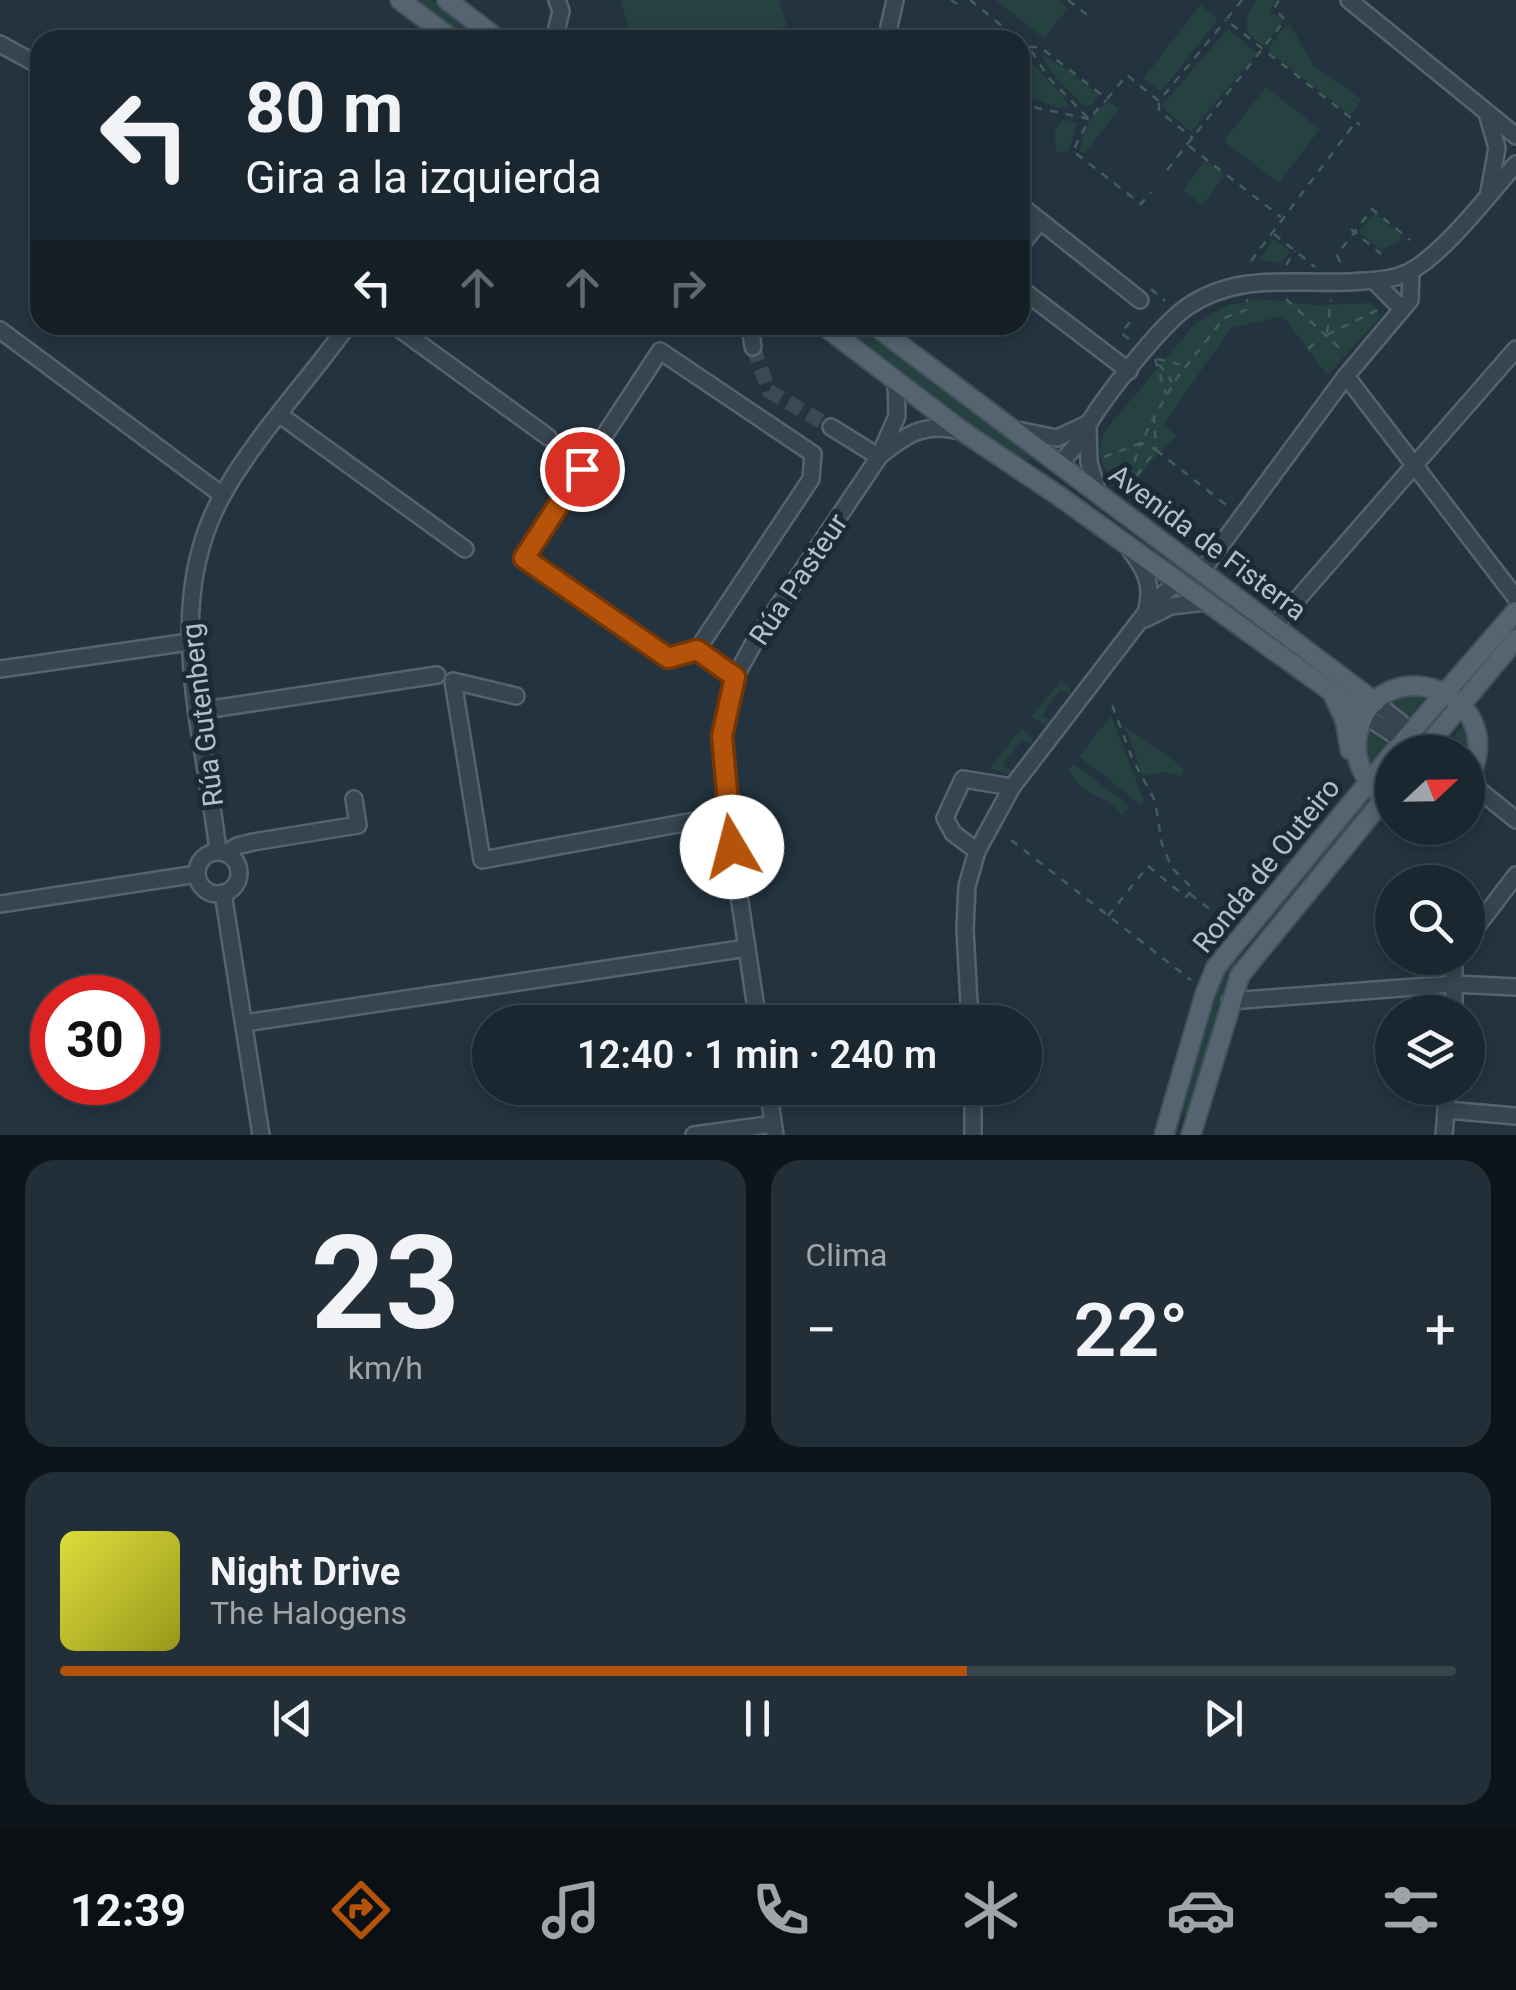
<!DOCTYPE html>
<html lang="es">
<head>
<meta charset="utf-8">
<style>
  body { margin:0; font-family:Roboto,sans-serif; background:#232f38; color:#f1f3f6; height:100vh; display:flex; flex-direction:column; font-size:38px; white-space:nowrap }
  * { box-sizing:border-box; margin:0 }
  p { font-size:32px; color:#9fa5ab }
  .icon { flex:none; width:55px; height:55px; fill:none; stroke:currentColor; stroke-width:2; stroke-linecap:round; stroke-linejoin:round }
  .map { position:relative; height:1135px; overflow:hidden }
  .details { display:flex; flex-direction:column; gap:25px; padding:25px; background:#0e151a; flex:1 }
  .details>* { flex:none }
  .hud { position:absolute; left:30px; top:30px; width:1000px; height:305px; border-radius:30px; box-shadow:0 5px 15px #0003,0 0 0 2px #38444c; background:#1a2730; color:#f1f3f6; overflow:hidden }
  .needle { width:65px; rotate:68deg }
  .fabs { position:absolute; left:1375px; top:735px; display:grid; gap:20px }
  .fabs a { display:grid; place-items:center; width:110px; height:110px; border-radius:50%; background:#1a2730; box-shadow:0 5px 15px #0003,0 0 0 2px #38444c; font-size:50px }
  .speed { position:absolute; left:30px; top:975px; display:flex; gap:20px; font-size:50px; font-weight:700; text-align:center }
  .speed>* { display:grid; place-content:center; width:130px; height:130px; border-radius:50%; background:#1a2730; box-shadow:0 5px 15px #0003,0 0 0 2px #38444c; line-height:1 }
  .speed .limit { border:15px solid #d22; background:#fff; color:#111 }
  .pin { position:absolute; display:grid; place-items:center; width:85px; height:85px; color:#fff; margin:-42px; border:5px solid #fff; border-radius:50%; box-shadow:0 2px 10px #0007 }
  .me { position:absolute; width:110px; margin:-55px; rotate:352deg; stroke-linejoin:round; filter:drop-shadow(0 0 8px #0008) }
  .turn { display:flex; align-items:center; gap:35px; height:210px; padding:0 50px; font-size:45px }
  .turn .icon { width:130px; height:130px; stroke-width:2.5 }
  .turn b { display:block; font-size:70px; line-height:85px }
  .lanes { display:flex; align-items:center; height:95px; padding:0 50px; background:#0003; justify-content:center; gap:50px; direction:ltr }
  .lanes .off { opacity:.35 }
  .big { font-size:75px; font-weight:600; line-height:1.1 }
  .details .widget { flex:1; display:flex; flex-direction:column; justify-content:center; gap:15px; min-width:0; padding:0 35px; border-radius:30px; background:#232f38 }
  .details .dial { align-items:center; gap:0 }
  .dial b { font-size:130px; line-height:1 }
  .song { display:flex; align-items:center; gap:30px }
  .cover { width:120px; height:120px; border-radius:15px; background:linear-gradient(135deg,hsl(60 70% 55%),hsl(60 70% 35%)) }
  .played { height:10px; border-radius:5px; background:linear-gradient(90deg,#b45309 65%,#38444c 65%) }
  .keys { display:flex; justify-content:space-around; direction:ltr }
  .heat { display:flex; justify-content:space-between; align-items:center; font-size:55px; direction:ltr }
  .details .tiles { flex:1; display:grid; gap:25px; grid-template-columns:1fr 1fr }
  .widget:last-child { grid-column:span 2 }
  .trip { position:absolute; left:472px; top:1005px; width:570px; height:100px; border-radius:50px; background:#1a2730; box-shadow:0 5px 15px #0003,0 0 0 2px #38444c; font-weight:600; line-height:100px; text-align:center }
  .tabs { display:flex; height:160px; justify-content:space-around; align-items:center; background:#0a1013; color:#9fa5ab }
  .tabs .icon { width:70px; height:70px }
  .tabs .current { color:#b45309 }
  .tabs b { font-size:45px; color:#f1f3f6 }
  .map>svg:first-child { display:block }
</style>
</head>
<body>
<div class="map">
<svg width="1516" height="1135" viewBox="0 0 1516 1135">
  <rect width="100%" height="100%" fill="#233440"/>
  <g fill="#254140">
    <path d="M 414,0 L 432,0 L 469,28 L 462,37 Z"/>
    <path d="M 620,0 L 779,0 L 787,26 L 741,40 L 632,40 Z"/>
    <path d="M 995,0 L 1058,0 L 1068,8 L 1044,38 Z"/>
    <path d="M 1257,0 L 1276,0 L 1270,11 L 1281,19 L 1281,24 L 1264,46 C 1241,33 1242,21 1257,0 Z"/>
    <path d="M 1200,5 L 1218,19 L 1161,92 L 1144,78 Z"/>
    <path d="M 1290,25 L 1314,66 L 1362,100 L 1350,115 L 1271,53 L 1269,47 L 1285,26 Z"/>
    <path d="M 1228,29 L 1257,53 L 1191,132 L 1161,106 Z"/>
    <path d="M 1023,52 L 1028,54 C 1039,78 1061,87 1069,107 L 1062,109 L 1020,93 L 1020,56 Z"/>
    <path d="M 1041,54 L 1068,70 L 1098,95 L 1093,105 L 1085,106 C 1067,90 1051,76 1041,54 Z"/>
    <path d="M 1266,87 L 1320,129 L 1279,183 L 1224,141 Z"/>
    <path d="M 1109,102 L 1119,109 L 1085,153 L 1080,151 C 1082,133 1092,109 1109,102 Z"/>
    <path d="M 1068,120 L 1077,123 L 1069,151 L 1062,153 L 1056,150 L 1054,132 L 1062,121 Z"/>
    <path d="M 1206,160 L 1225,175 L 1202,205 L 1183,190 Z"/>
    <path d="M 1375,213 L 1401,235 L 1398,243 L 1381,250 L 1359,232 Z"/>
    <path d="M 1274,239 L 1290,252 L 1282,263 L 1259,260 Z"/>
    <path d="M 1261,299 L 1315,305 L 1372,303 L 1380,318 L 1327,375 L 1283,316 L 1231,328 L 1163,425 L 1177,435 L 1149,463 L 1128,494 C 1106,475 1091,457 1107,428 L 1196,323 L 1228,305 Z"/>
    <path d="M 841,325 L 860,325 L 1026,451 L 1031,456 L 1029,460 L 1019,460 Z"/>
    <path d="M 1061,680 L 1070,688 L 1071,695 L 1060,690 L 1042,716 L 1052,721 L 1045,725 L 1031,717 Z"/>
    <path d="M 1432,690 L 1408,718 L 1386,700 Z"/>
    <path d="M 1111,716 L 1144,801 L 1141,805 L 1079,756 Z"/>
    <path d="M 1467,720 L 1472,741 L 1468,752 L 1452,752 L 1445,747 Z"/>
    <path d="M 1368,722 L 1391,739 L 1368,765 L 1363,744 Z"/>
    <path d="M 1125,726 L 1185,769 L 1181,777 L 1166,772 L 1143,776 Z"/>
    <path d="M 1022,728 L 1031,737 L 1033,745 L 1022,740 L 1002,766 L 1013,771 L 1007,774 L 990,768 Z"/>
    <path d="M 1074,764 L 1129,806 L 1122,815 C 1106,791 1088,804 1069,770 Z"/>
    <path d="M 1352,817 L 1355,819 L 1249,945 L 1246,943 Z"/>
    <path d="M 1233,957 L 1237,961 L 1228,974 L 1187,1116 L 1182,1114 L 1219,986 Z"/>
  </g>
  <g fill="none" stroke-linecap="round" stroke-linejoin="round">
    <path stroke="#394955" stroke-width="15" stroke-dasharray="15 8" stroke-linecap="butt" d="M 753,347 L 769,391 L 831,427"/>
    <defs>
      <g id="minor">
        <path d="M 1349,0 L 1516,136"/>
        <path d="M 554,40 L 561,11 L 557,0"/>
        <path d="M 886,40 L 895,0"/>
        <path d="M 0,44 L 40,66"/>
        <path d="M 1487,113 L 1497,148 L 1489,192"/>
        <path d="M 1020,205 L 1140,300"/>
        <path d="M 1020,246 L 1040,221"/>
        <path d="M 1374,281 L 1402,309"/>
        <path d="M 1020,288 L 1129,371"/>
        <path d="M 394,325 L 548,437"/>
        <path d="M 750,325 L 753,347"/>
        <path d="M 0,330 L 222,495"/>
        <path d="M 660,351 L 813,454 L 811,479 L 697,650 L 668,658 L 524,558 Z"/>
        <path d="M 1346,376 L 1516,598"/>
        <path d="M 280,415 L 465,549"/>
        <path d="M 831,427 L 879,457"/>
        <path d="M 1088,428 L 1089,462 L 1098,493"/>
        <path d="M 1017,430 L 1057,438 L 1089,423"/>
        <path d="M 882,454 C 908,433 927,422 960,431"/>
        <path d="M 1057,463 C 1075,452 1078,440 1089,423 C 1106,395 1161,325 1187,307 C 1242,269 1303,287 1364,281 C 1380,280 1395,279 1409,272 C 1445,253 1488,195 1516,164"/>
        <path d="M 1131,551 C 1145,569 1153,585 1147,608"/>
        <path d="M 1201,572 L 1346,376 L 1410,300 L 1411,271"/>
        <path d="M 1145,619 L 1171,606 L 1205,602"/>
        <path d="M 1274,626 L 1516,349"/>
        <path d="M 697,650 L 735,677"/>
        <path d="M 0,669 L 189,642"/>
        <path d="M 516,696 L 453,681 L 482,860 L 727,815"/>
        <path d="M 1375,702 L 1437,752"/>
        <path d="M 198,711 L 437,675"/>
        <path d="M 1364,715 L 1420,752"/>
        <path d="M 1468,781 L 1516,820"/>
        <path d="M 218,851 C 205,735 161,608 221,498 C 252,440 309,380 348,325"/>
        <path d="M 977,851 L 953,833 L 945,818 L 963,779 L 1012,787"/>
        <circle cx="218" cy="873" r="21"/>
        <path d="M 226,853 L 237,846 L 253,842 L 358,825 L 354,799"/>
        <path d="M 223,893 L 261,1135"/>
        <path d="M 0,904 L 197,874"/>
        <path d="M 1468,938 L 1516,875"/>
        <path d="M 1454,958 L 1454,1012"/>
        <path d="M 1230,1001 L 1454,984 L 1516,987"/>
        <path d="M 758,1022 L 727,815 L 722,755 L 726,708 L 735,677 L 756,639 L 879,457 L 897,416 L 896,381"/>
        <path d="M 970,1022 L 965,929 L 967,886 L 977,851 L 1012,787 L 1154,602 L 1177,582"/>
        <path d="M 245,1023 L 747,948"/>
        <path d="M 768,1088 L 775,1135"/>
        <path d="M 1446,1110 L 1516,1116"/>
        <path d="M 694,1135 L 773,1124"/>
        <path d="M 973,1135 L 973,1088"/>
        <path d="M 1444,1135 L 1448,1088"/>
      </g>
      <g id="major">
        <path d="M 400,0 L 453,40"/>
        <path d="M 447,0 L 499,40"/>
        <path d="M 823,325 L 962,431 L 1059,496 L 1364,715"/>
        <path d="M 874,325 L 1375,702"/>
        <path d="M 1333,695 L 1345,720 L 1350,750"/>
        <path d="M 1394,752 L 1516,611"/>
        <path d="M 1422,752 L 1516,639"/>
        <path d="M 1376,790 C 1361,774 1353,755 1358,734 C 1374,647 1515,688 1468,781"/>
        <path d="M 1164,1135 L 1205,994 L 1216,967 L 1392,754"/>
        <path d="M 1191,1135 L 1240,975 L 1392,789"/>
      </g>
    </defs>
    <use href="#minor" stroke="#55636e" stroke-width="20"/>
    <use href="#major" stroke="#43515c" stroke-width="22"/>
    <g stroke="#435d5c" stroke-width="2.5" stroke-dasharray="8 8" stroke-linecap="butt">
      <path d="M 951,0 L 957,4"/>
      <path d="M 970,0 L 1018,39"/>
      <path d="M 1068,0 L 1091,18"/>
      <path d="M 1242,0 L 1226,20 L 1360,125"/>
      <path d="M 1020,40 L 1029,47 L 1048,77 L 1089,119 L 1106,100"/>
      <path d="M 1029,47 L 1040,47 L 1107,99 L 1127,75 L 1159,101 L 1226,20"/>
      <path d="M 1020,100 L 1033,107 L 1089,119 L 1073,151 L 1141,204 L 1151,192"/>
      <path d="M 1159,103 L 1159,111 L 1193,138"/>
      <path d="M 1189,146 L 1281,217"/>
      <path d="M 1167,170 L 1285,20 L 1274,8 L 1279,0"/>
      <path d="M 1351,229 L 1381,254"/>
      <path d="M 1274,234 L 1315,267"/>
      <path d="M 1251,261 L 1355,123"/>
      <path d="M 1340,262 L 1337,255 L 1372,209 L 1410,240"/>
      <path d="M 1286,265 L 1295,251"/>
      <path d="M 1151,289 L 1165,301"/>
      <path d="M 1286,299 L 1344,352"/>
      <path d="M 1327,333 L 1331,300"/>
      <path d="M 1327,335 L 1381,308"/>
      <path d="M 1129,339 L 1121,333 L 1135,316"/>
      <path d="M 1308,349 L 1316,342"/>
      <path d="M 1155,359 L 1166,394"/>
      <path d="M 1157,359 L 1183,365"/>
      <path d="M 1159,364 L 1172,382"/>
      <path d="M 1104,457 L 1141,443 L 1153,419"/>
      <path d="M 1127,488 L 1156,450 L 1230,508"/>
      <path d="M 1123,492 L 1141,443 L 1156,450 L 1154,417 L 1177,378 L 1224,318 L 1248,309 L 1247,299"/>
      <path d="M 1011,840 L 1191,980"/>
      <path d="M 1190,894 L 1229,924"/>
      <path d="M 1108,916 L 1148,866 L 1186,897 L 1193,889 L 1172,868 L 1162,844 L 1155,801 L 1132,758 L 1111,702"/>
    </g>
    <use href="#minor" stroke="#374550" stroke-width="15"/>
    <use href="#major" stroke="#556470" stroke-width="18"/>
  </g>
  <g fill="none" stroke-linecap="round" stroke-linejoin="round">
    <defs>
      <path id="route" d="M 582,469 L 524,558 L 668,658 L 697,650 L 735,677 L 722,736 L 732,847"/>
    </defs>
    <use href="#route" stroke="#753606" stroke-width="25"/>
    <use href="#route" stroke="#b45309" stroke-width="18"/>
  </g>
  <g text-anchor="middle" stroke-width="10" stroke-linejoin="round" paint-order="stroke">
    <g font-size="28" fill="#b3c0cb" stroke="#1c2a35">
      <text transform="translate(1208 542) rotate(37)" y="10">Avenida de Fisterra</text>
      <text transform="translate(798 579) rotate(-56)" y="10">Rúa Pasteur</text>
      <text transform="translate(202 715) rotate(-97)" y="10">Rúa Gutenberg</text>
      <text transform="translate(1266 865) rotate(-51)" y="10">Ronda de Outeiro</text>
    </g>
  </g>
</svg>
<div class="fabs">
<a><svg class="needle" viewBox="-14 -14 28 28"><path d="M0-13l5 13h-10z" fill="#e53935"/><path d="M0 13l5-13h-10z" fill="#9fa5ab"/></svg></a>
<a><svg class="icon" aria-label="search" viewBox="0 0 24 24"><circle cx="10" cy="10" r="6"/><path d="M15 15l6 6"/></svg></a>
<a><svg class="icon" aria-label="layers" viewBox="0 0 24 24"><path d="M12 4l9 5-9 5-9-5zM3 14l9 5 9-5"/></svg></a>
</div>
<div class="speed"><div class="limit">30</div></div>
<div class="pin" style="left:582px;top:469px;background:#d93025"><svg class="icon" aria-label="arrive" viewBox="0 0 24 24"><path d="M6 21V4h12l-3 4 3 4H6"/></svg></div>
<svg class="me" style="left:732px;top:847px" viewBox="-20 -20 40 40"><circle r="19" fill="#fff"/><path d="M0-13L10 11 0 6-10 11z" fill="#b45309"/></svg>
<div class="trip">12:40 · 1 min · 240 m</div>
<div class="hud">
<div class="turn"><svg class="icon" aria-label="left" viewBox="0 0 24 24"><path d="M17 20v-9H6M10 6l-5 5 5 5"/></svg><div><b>80 m</b>Gira a la izquierda</div></div>
<div class="lanes"><svg class="icon" aria-label="left" viewBox="0 0 24 24"><path d="M17 20v-9H6M10 6l-5 5 5 5"/></svg><svg class="icon off" aria-label="ahead" viewBox="0 0 24 24"><path d="M12 20V5M6 11l6-6 6 6"/></svg><svg class="icon off" aria-label="ahead" viewBox="0 0 24 24"><path d="M12 20V5M6 11l6-6 6 6"/></svg><svg class="icon off" aria-label="right" viewBox="0 0 24 24"><path d="M7 20v-9h11M14 6l5 5-5 5"/></svg></div>
</div>
</div>
<section class="details">
<div class="tiles">
<div class="widget dial"><b>23</b><p>km/h</p></div>
<div class="widget"><p>Clima</p>
<div class="heat"><a>−</a><b class="big">22°</b><a>+</a></div>
</div>
<div class="widget">
<div class="song"><i class="cover"></i><div><b>Night Drive</b><p>The Halogens</p></div></div>
<div class="played"></div>
<div class="keys"><svg class="icon" aria-label="previous" viewBox="0 0 24 24"><path d="M18 5L8 12l10 7zM5 5v14"/></svg><svg class="icon" aria-label="pause" viewBox="0 0 24 24"><path d="M8 5v14M16 5v14"/></svg><svg class="icon" aria-label="next" viewBox="0 0 24 24"><path d="M6 5l10 7-10 7zM19 5v14"/></svg></div>
</div>
</div>
</section>
<nav class="tabs">
<b>12:39</b>
<svg class="icon current" aria-label="directions" viewBox="0 0 24 24"><path d="M12 3l9 9-9 9-9-9zM9 14v-3h6M13 9l2 2-2 2"/></svg>
<svg class="icon" aria-label="music" viewBox="0 0 24 24"><path d="M9 18V5l10-2v13"/><circle cx="6" cy="18" r="3"/><circle cx="16" cy="16" r="3"/></svg>
<svg class="icon" aria-label="phone" viewBox="0 0 24 24"><path d="M5 4h4l2 5-3 2q2 4 5 5l2-3 5 2v4C11 20 4 13 5 4z"/></svg>
<svg class="icon" aria-label="climate" viewBox="0 0 24 24"><path d="M12 3v18M4 7l16 10M4 17L20 7"/></svg>
<svg class="icon" aria-label="car" viewBox="0 0 24 24"><path d="M5 17H2v-5l4-1 3-4h7l3 4 3 1v5h-3M9 17h6M6 11h13"/><circle cx="7" cy="17" r="2"/><circle cx="17" cy="17" r="2"/></svg>
<svg class="icon" aria-label="filters" viewBox="0 0 24 24"><path d="M4 7h16M4 17h16"/><circle cx="9" cy="7" r="2"/><circle cx="15" cy="17" r="2"/></svg>
</nav>
</body>
</html>
